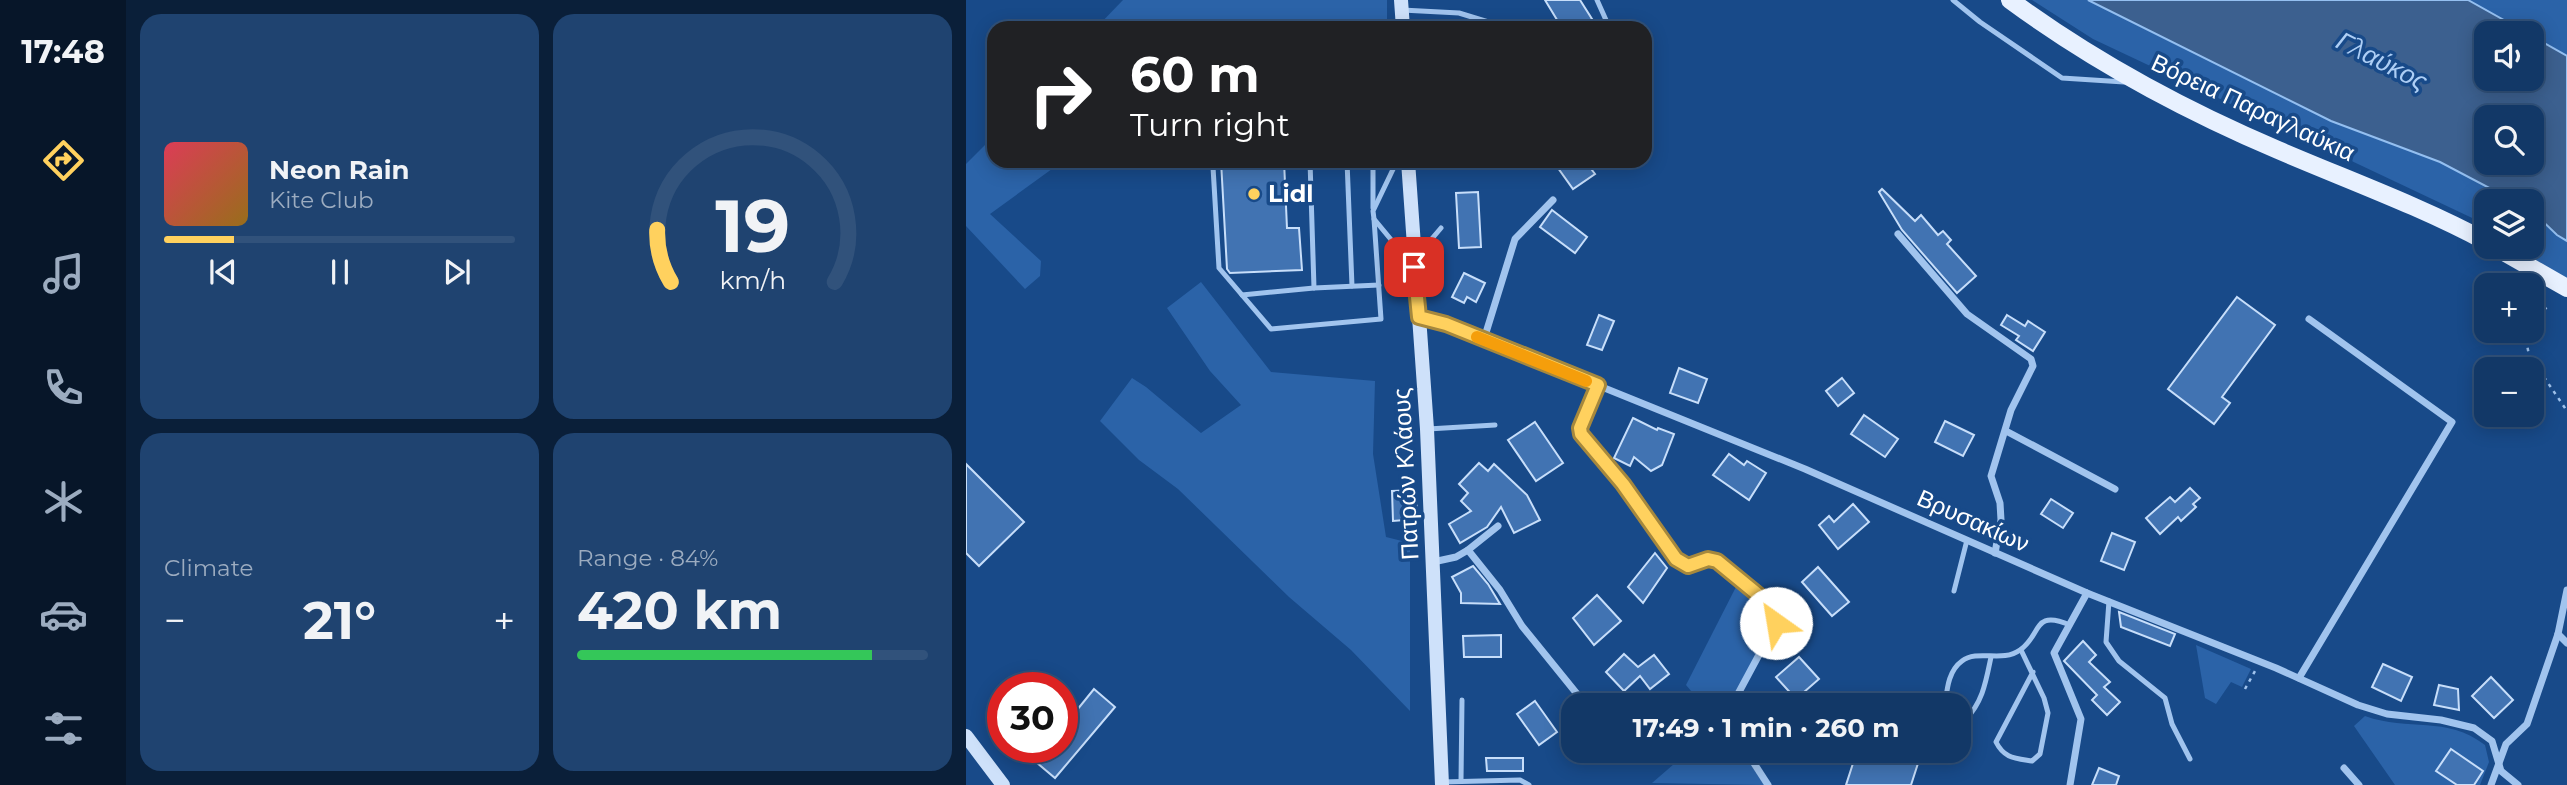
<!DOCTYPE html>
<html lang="en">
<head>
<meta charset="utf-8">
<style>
  body { margin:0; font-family:Montserrat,sans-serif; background:#1f4370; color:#f1f3f6; height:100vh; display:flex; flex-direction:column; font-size:26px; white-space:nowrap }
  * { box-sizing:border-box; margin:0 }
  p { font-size:23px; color:#9cacc0 }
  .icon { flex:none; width:38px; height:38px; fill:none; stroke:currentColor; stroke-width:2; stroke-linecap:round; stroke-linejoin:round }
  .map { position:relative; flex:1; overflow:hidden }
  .sheet { display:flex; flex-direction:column; gap:14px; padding:14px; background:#0a1f39; width:840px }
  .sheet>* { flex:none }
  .hud { position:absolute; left:21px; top:21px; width:665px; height:147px; border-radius:21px; box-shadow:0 4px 18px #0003,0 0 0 2px #31527b; background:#202124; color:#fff; overflow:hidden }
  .controls { position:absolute; left:1508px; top:21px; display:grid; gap:14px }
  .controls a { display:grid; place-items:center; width:70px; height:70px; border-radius:14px; background:#123867; box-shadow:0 4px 18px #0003,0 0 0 2px #31527b; font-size:35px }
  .speed { position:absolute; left:21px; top:672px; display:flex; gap:14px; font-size:35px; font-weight:700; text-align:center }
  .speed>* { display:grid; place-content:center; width:91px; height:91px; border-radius:50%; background:#123867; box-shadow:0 4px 18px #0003,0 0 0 2px #31527b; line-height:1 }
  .speed .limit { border:10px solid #d22; background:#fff; color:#111 }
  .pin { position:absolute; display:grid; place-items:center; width:60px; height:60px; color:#fff; margin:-30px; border-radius:14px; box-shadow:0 4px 10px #0006 }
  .me { position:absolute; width:77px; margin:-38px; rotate:328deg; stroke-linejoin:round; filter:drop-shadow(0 0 5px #0008) }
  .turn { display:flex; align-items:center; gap:24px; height:147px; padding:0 28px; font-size:32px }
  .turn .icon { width:91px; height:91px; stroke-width:2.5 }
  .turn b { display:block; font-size:49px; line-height:60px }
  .big { font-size:52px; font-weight:700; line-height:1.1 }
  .sheet .card { flex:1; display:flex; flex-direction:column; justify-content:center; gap:10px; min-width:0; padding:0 24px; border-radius:21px; background:#1f4370 }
  .sheet .dial { align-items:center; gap:0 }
  .dial svg { height:182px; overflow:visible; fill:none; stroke:#31527b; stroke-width:7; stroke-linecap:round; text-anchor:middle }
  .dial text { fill:#f1f3f6; stroke:none }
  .song { display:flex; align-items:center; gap:21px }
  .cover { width:84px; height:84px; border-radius:10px; background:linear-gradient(135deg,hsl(350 70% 55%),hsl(40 70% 35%)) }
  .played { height:7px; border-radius:4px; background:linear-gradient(90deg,#ffd15e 20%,#31527b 20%) }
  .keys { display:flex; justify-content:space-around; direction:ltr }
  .heat { display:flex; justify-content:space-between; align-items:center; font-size:38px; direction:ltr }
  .charge { height:10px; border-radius:5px; background:linear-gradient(90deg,#34c759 84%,#31527b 0) }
  .sheet .tiles { flex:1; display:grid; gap:14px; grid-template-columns:repeat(2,1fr) }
  .trip { position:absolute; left:595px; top:693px; width:410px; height:70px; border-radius:21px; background:#123867; box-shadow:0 4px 18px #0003,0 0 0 2px #31527b; font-weight:700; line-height:70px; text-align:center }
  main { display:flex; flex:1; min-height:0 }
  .dock { display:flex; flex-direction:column; width:126px; justify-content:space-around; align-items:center; background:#071629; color:#9cacc0 }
  .dock .icon { width:49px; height:49px }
  .dock .on { color:#ffd15e }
  .dock b { font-size:32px; color:#f1f3f6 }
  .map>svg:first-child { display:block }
</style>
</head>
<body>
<main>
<nav class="dock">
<b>17:48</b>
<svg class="icon on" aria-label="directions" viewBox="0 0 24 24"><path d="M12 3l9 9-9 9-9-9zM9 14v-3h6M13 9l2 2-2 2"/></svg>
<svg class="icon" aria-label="music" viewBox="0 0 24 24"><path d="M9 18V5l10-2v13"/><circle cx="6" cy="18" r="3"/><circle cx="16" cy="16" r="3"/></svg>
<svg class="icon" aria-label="phone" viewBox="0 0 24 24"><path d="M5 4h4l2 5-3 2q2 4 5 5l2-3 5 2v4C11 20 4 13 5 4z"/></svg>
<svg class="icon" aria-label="climate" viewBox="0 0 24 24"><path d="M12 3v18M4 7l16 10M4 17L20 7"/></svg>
<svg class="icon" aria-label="car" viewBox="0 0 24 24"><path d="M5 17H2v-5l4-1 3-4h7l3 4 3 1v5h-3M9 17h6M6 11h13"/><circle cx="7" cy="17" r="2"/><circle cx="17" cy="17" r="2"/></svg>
<svg class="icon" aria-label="filters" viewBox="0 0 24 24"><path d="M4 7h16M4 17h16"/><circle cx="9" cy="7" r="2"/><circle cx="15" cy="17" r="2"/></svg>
</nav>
<section class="sheet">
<div class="tiles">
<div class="card">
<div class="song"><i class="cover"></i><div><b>Neon Rain</b><p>Kite Club</p></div></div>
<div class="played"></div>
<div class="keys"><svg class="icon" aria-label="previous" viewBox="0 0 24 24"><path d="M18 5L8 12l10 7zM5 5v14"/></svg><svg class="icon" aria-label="pause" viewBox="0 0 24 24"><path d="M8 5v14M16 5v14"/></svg><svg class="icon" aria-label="next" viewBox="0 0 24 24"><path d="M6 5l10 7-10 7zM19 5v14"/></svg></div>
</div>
<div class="card dial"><svg viewBox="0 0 100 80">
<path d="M14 69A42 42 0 1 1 86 69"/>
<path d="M14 69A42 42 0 0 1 8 46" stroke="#ffd15e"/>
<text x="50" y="56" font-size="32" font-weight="700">19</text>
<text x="50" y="72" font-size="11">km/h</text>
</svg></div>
<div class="card"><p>Climate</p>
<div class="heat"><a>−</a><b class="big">21°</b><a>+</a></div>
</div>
<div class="card"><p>Range · 84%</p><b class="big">420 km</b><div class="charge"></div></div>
</div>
</section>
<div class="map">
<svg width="1601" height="785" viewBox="0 0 1601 785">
  <rect width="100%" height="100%" fill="#184a89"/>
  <g fill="#2b63a8">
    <path d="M 157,0 L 421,0 L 421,26 L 385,28 L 130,28 Z"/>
    <path d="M 1066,0 L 1122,0 L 1365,121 L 1474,162 L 1548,201 L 1521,201 L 1521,225 L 1127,39 Z"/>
    <path d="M 1502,0 L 1601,0 L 1601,56 L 1566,36 L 1566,33 L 1561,33 Z"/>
    <path d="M 28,136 L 28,161 L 97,161 L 24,214 L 75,261 L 74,276 L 59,289 L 0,226 L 0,164 Z"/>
    <path d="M 1566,211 L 1591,235 L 1601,241 L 1601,282 L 1551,247 L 1566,247 Z"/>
    <path d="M 235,282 L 305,372 L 409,381 L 407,454 L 420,537 L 444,543 L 444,711 L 385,650 L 323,597 L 212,489 L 173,460 L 134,421 L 166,378 L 180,387 L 235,433 L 275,405 L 244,371 L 201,308 Z"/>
    <path d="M 772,583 L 804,608 L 809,619 L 767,705 L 737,705 L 720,685 Z"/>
    <path d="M 1230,645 L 1285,669 L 1276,687 L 1265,682 L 1250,704 L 1239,698 Z"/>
    <path d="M 1399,716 C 1443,732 1480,715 1519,745 L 1523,762 L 1514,785 L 1429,785 L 1388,726 Z"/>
    <path d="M 723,751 L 776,751 L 798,785 L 686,783 Z"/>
  </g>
  <path fill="#3c608f" stroke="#94bff0" stroke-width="2" fill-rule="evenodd" d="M 1122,0 L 1502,0 L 1561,33 L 1521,33 L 1521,79 L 1566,79 L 1566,36 L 1601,56 L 1601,241 L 1591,235 L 1566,211 L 1566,201 L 1548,201 L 1474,162 L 1365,121 ZM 1521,117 L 1566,117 L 1566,163 L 1521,163 Z"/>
  <g fill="#4173b2" stroke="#c7defa" stroke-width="2">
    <path d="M 579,0 L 614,0 L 626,19 L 611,28 L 596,28 Z"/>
    <path d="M 255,161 L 318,161 L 321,228 L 333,228 L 336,270 L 264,273 L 261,269 Z"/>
    <path d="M 587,161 L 619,161 L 629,174 L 607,189 Z"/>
    <path d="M 916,189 L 949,221 L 955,215 L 972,235 L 977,231 L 985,240 L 981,244 L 1010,276 L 991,293 L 936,230 L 913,192 Z"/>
    <path d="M 512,192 L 515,247 L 493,248 L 490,193 Z"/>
    <path d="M 586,210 L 621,237 L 609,253 L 574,227 Z"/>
    <path d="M 498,273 L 519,283 L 510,302 L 501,297 L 498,303 L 486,297 Z"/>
    <path d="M 1271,297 L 1309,325 L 1256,397 L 1264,403 L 1248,424 L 1202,389 Z"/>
    <path d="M 633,315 L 648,321 L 636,350 L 621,345 Z"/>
    <path d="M 1041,315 L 1059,326 L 1062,321 L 1079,332 L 1067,351 L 1050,340 L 1053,336 L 1035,325 Z"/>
    <path d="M 713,368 L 741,379 L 732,403 L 704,393 Z"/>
    <path d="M 876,378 L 888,393 L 872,406 L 860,391 Z"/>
    <path d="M 898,415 L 932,439 L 919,457 L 885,434 Z"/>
    <path d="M 667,418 L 691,430 L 692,428 L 708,434 L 696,465 L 685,471 L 668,457 L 664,466 L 648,458 Z"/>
    <path d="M 979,421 L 1008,435 L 997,456 L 969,442 Z"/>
    <path d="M 569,422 L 597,463 L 570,481 L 542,440 Z"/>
    <path d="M 763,454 L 778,465 L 781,461 L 800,473 L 783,500 L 747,475 Z"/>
    <path d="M 513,463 L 522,471 L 528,464 L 561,495 L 574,520 L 548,533 L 535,507 L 521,527 L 494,543 L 483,524 L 505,511 L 495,501 L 502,493 L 493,484 Z"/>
    <path d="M 0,464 L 58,522 L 13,566 L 0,553 Z"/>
    <path d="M 1224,488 L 1234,498 L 1227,504 L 1230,507 L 1215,521 L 1212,517 L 1194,534 L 1180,518 L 1204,497 L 1209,502 Z"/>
    <path d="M 450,490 L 451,519 L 427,521 L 426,491 Z"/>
    <path d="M 1085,499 L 1107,513 L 1097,528 L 1075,514 Z"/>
    <path d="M 887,504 L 903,522 L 872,549 L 853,525 L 863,516 L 868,522 Z"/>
    <path d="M 1146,533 L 1169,542 L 1158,570 L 1135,561 Z"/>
    <path d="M 689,553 L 701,568 L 677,603 L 662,587 Z"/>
    <path d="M 507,566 L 522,584 L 534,604 L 495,603 L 495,593 L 486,577 Z"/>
    <path d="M 852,567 L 883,602 L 866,616 L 836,582 Z"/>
    <path d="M 631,595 L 655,621 L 628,645 L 607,618 Z"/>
    <path d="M 1153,612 L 1209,634 L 1204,646 L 1155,627 Z"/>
    <path d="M 535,635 L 535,657 L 498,657 L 497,636 Z"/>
    <path d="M 1117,641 L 1130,655 L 1123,662 L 1144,682 L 1138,687 L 1154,702 L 1141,715 L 1126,700 L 1131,695 L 1098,661 Z"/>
    <path d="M 658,654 L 672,667 L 688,655 L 703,674 L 684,689 L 674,676 L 658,691 L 640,672 Z"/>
    <path d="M 833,657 L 853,679 L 830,699 L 810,677 Z"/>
    <path d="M 1417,664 L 1446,677 L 1435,701 L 1406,687 Z"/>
    <path d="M 1525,677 L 1547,700 L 1528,718 L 1506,696 Z"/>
    <path d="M 1473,685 L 1492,689 L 1493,710 L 1468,705 Z"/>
    <path d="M 128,689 L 149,707 L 89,778 L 52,747 L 96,747 L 96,708 L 101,702 L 111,710 Z"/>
    <path d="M 569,701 L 591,732 L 573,745 L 551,714 Z"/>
    <path d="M 1485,749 L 1517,771 L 1508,785 L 1491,785 L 1470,771 Z"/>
    <path d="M 891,751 L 956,751 L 945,785 L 880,785 Z"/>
    <path d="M 520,758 L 557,758 L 557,771 L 521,771 Z"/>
    <path d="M 1133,768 L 1153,776 L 1150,785 L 1126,785 Z"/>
  </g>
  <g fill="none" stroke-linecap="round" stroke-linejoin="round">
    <g stroke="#a1c4ee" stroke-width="2.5" stroke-dasharray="3.5 5" stroke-linecap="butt">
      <path d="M 1566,322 L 1584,304"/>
      <path d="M 1563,331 L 1561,345 L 1563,355 L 1601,411"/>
      <path d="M 1279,689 L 1289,671"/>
    </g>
    <g stroke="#a1c4ee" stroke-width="5">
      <path d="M 631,0 L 640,20 L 637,28"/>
      <path d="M 987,0 L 1014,22 L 1096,78 L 1158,82"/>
      <path d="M 436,10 L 493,13 L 542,28"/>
      <path d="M 381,161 L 386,286"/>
      <path d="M 407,161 L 407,208"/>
      <path d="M 431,161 L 407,211 L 408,219 L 446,265"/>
      <path d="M 247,167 L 253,268 L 305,329 L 415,319 L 408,219"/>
      <path d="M 452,255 L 475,228"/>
      <path d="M 348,288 L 413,285"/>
      <path d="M 276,295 L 348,288 L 344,161"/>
      <path d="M 462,429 L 529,425"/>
      <path d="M 988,591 L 1001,540"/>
      <path d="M 1143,601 L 1140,642 L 1153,661 L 1199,698 L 1206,724 L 1224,759"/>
      <path d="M 1055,650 L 1078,698 L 1082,713 L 1074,754 L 1066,761 C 1048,758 1038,758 1030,742 L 1067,672"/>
      <path d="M 979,705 C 981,690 982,671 996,661 C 1012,649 1036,663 1054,650 C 1076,635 1066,609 1104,625"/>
      <path d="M 992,718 L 999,720 C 1017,702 1020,681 1025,657"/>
      <path d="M 495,781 L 496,700"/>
      <path d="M 476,782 L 554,780 L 563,785"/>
    </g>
    <g stroke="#a1c4ee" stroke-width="7">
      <path d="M 932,234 L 1001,314 L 1065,359 L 1067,366 L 1045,410 L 1025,476 L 1034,503 L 1035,520 L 1029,553"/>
      <path d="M 454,317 L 480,324 L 839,469 L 1121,593 L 1310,668 L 1392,705 L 1421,714 L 1475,720 L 1508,728 L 1526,741 L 1535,771 L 1552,785"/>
      <path d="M 518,339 L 549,239 L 587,200"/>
      <path d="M 632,385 L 614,428 L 615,434 L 657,484 L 710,559 L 722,566 L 742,559 L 751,561 L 803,603 C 809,610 813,616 809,625 L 766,705"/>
      <path d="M 1040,431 L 1149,489"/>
      <path d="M 502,550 L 532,526"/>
      <path d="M 467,562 L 490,557 L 502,550 L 534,590 L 556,626 L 620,705"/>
      <path d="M 1592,634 L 1601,643"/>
      <path d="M 1333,678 L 1486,422 L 1343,319"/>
      <path d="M 660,705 L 671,697"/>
      <path d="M 780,751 L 802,785"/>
      <path d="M 1378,768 L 1393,785"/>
      <path d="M 1104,785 L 1115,719 L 1088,653 L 1121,593"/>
      <path d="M 1525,785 L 1540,744 L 1561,724 L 1592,634 L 1601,590"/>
    </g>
    <g stroke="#cee1fa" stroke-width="14">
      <path d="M 435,0 L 437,28"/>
      <path d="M 442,161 L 461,429 L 476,785"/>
      <path d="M 0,736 L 37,785"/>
    </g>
    <g stroke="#e8f1ff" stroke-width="18">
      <path d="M 1044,0 C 1127,61 1218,110 1312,150 C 1382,180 1454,206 1521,242"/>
      <path d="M 1529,247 L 1601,288"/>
    </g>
  </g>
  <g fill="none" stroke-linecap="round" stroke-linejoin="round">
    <defs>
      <path id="route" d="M 448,267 L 453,317 L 480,324 L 632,385 L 614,428 L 615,434 L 657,484 L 710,559 L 722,566 L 742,559 L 751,561 L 807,607 L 811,615 L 810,623"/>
    </defs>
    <use href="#route" stroke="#a6883d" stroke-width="18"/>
    <use href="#route" stroke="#ffd15e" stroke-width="12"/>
    <path stroke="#f59e0b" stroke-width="12" d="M 511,337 L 620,381"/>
  </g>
  <circle fill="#ffd15e" stroke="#184a89" stroke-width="2.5" cx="288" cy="194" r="7"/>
  <g text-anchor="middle" stroke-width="7" stroke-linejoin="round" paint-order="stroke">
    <g font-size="24" fill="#fff" stroke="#184a89">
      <text transform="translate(1287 108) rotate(25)" y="8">Βόρεια Παραγλαύκια</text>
      <text transform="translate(440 474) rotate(-93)" y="8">Πατρών Κλάους</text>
      <text transform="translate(1007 521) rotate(24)" y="8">Βρυσακίων</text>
    </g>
    <g font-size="24" font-weight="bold" fill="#fff" stroke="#184a89" text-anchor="start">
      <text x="302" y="202">Lidl</text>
    </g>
    <g font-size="26" font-style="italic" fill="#adcef5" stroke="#184a89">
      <text transform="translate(1416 61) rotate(27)" y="9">Γλαύκος</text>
    </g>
  </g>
</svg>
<div class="controls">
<a><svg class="icon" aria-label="sound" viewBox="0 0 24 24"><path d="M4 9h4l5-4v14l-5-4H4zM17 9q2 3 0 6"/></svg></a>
<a><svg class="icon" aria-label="search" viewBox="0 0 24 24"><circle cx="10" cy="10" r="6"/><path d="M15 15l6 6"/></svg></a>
<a><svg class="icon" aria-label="layers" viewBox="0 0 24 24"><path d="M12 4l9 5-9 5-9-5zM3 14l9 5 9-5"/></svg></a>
<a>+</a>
<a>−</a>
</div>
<div class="speed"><div class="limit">30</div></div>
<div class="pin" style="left:448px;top:267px;background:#d93025"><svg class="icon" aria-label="arrive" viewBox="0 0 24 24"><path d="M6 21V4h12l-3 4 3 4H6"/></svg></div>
<svg class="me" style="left:810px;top:623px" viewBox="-20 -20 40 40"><circle r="19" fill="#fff"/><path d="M0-13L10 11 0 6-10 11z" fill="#ffd15e"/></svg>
<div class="trip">17:49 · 1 min · 260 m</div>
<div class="hud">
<div class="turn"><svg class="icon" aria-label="right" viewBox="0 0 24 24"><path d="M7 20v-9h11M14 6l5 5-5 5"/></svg><div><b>60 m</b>Turn right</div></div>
</div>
</div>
</main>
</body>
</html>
